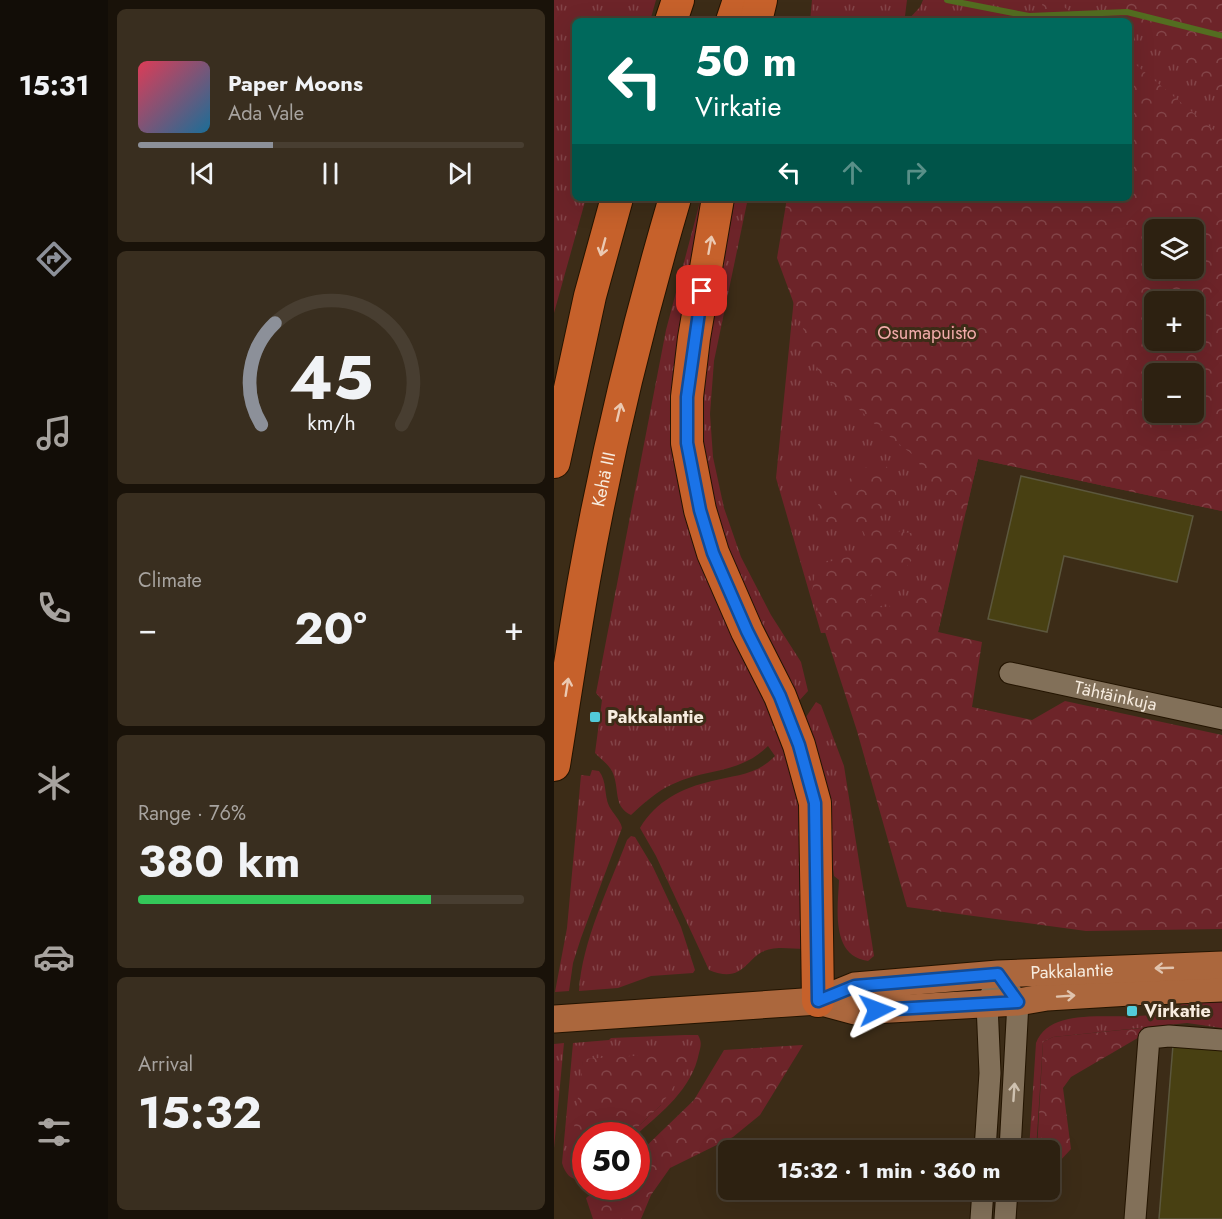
<!DOCTYPE html>
<html lang="en">
<head>
<meta charset="utf-8">
<style>
  body { margin:0; font-family:Jost,sans-serif; background:#392e1f; color:#f1f3f6; height:100vh; display:flex; flex-direction:column; font-size:22px; white-space:nowrap }
  * { box-sizing:border-box; margin:0 }
  p { font-size:20px; color:#a7a39f }
  .icon { flex:none; width:33px; height:33px; fill:none; stroke:currentColor; stroke-width:2; stroke-linecap:round; stroke-linejoin:round }
  .map { position:relative; flex:1; overflow:hidden }
  .sheet { display:flex; flex-direction:column; gap:9px; padding:9px; background:#191209; width:446px }
  .sheet>* { flex:none }
  .top-card { position:absolute; left:18px; top:18px; width:560px; height:183px; border-radius:9px; box-shadow:0 6px 24px #0002,0 0 0 2px #483e31; background:#00695c; color:#fff; overflow:hidden }
  .controls { position:absolute; left:590px; top:219px; display:grid; gap:12px }
  .controls a { display:grid; place-items:center; width:60px; height:60px; border-radius:9px; background:#2d2111; box-shadow:0 6px 24px #0002,0 0 0 2px #483e31; font-size:30px }
  .speed { position:absolute; left:18px; top:1122px; display:flex; gap:12px; font-size:30px; font-weight:700; text-align:center }
  .speed>* { display:grid; place-content:center; width:78px; height:78px; border-radius:50%; background:#2d2111; box-shadow:0 6px 24px #0002,0 0 0 2px #483e31; line-height:1 }
  .speed .limit { border:9px solid #d22; background:#fff; color:#111 }
  .pin { position:absolute; display:grid; place-items:center; width:51px; height:51px; color:#fff; margin:-26px; border-radius:12px; box-shadow:0 3px 9px #0006 }
  .me { position:absolute; width:66px; margin:-33px; rotate:87deg; stroke-linejoin:round; filter:drop-shadow(0 0 4px #0008) }
  .turn { display:flex; align-items:center; gap:21px; height:126px; padding:0 24px; font-size:27px }
  .turn .icon { width:78px; height:78px; stroke-width:2.5 }
  .turn b { display:block; font-size:42px; line-height:51px }
  .lanes { display:flex; align-items:center; height:57px; padding:0 24px; background:#0003; justify-content:center; gap:30px; direction:ltr }
  .lanes .off { opacity:.35 }
  .big { font-size:45px; font-weight:700; line-height:1.1 }
  .sheet .card { flex:1; display:flex; flex-direction:column; justify-content:center; gap:9px; min-width:0; padding:0 21px; border-radius:9px; background:#392e1f }
  .sheet .dial { align-items:center; gap:0 }
  .dial svg { height:156px; overflow:visible; fill:none; stroke:#483e31; stroke-width:7; stroke-linecap:round; text-anchor:middle }
  .dial text { fill:#f1f3f6; stroke:none }
  .song { display:flex; align-items:center; gap:18px }
  .cover { width:72px; height:72px; border-radius:9px; background:linear-gradient(135deg,hsl(350 70% 55%),hsl(200 70% 35%)) }
  .played { height:6px; border-radius:3px; background:linear-gradient(90deg,#8c9099 35%,#483e31 35%) }
  .keys { display:flex; justify-content:space-around; direction:ltr }
  .heat { display:flex; justify-content:space-between; align-items:center; font-size:33px; direction:ltr }
  .charge { height:9px; border-radius:4px; background:linear-gradient(90deg,#34c759 76%,#483e31 0) }
  .trip { position:absolute; left:164px; top:1140px; width:342px; height:60px; border-radius:9px; background:#2d2111; box-shadow:0 6px 24px #0002,0 0 0 2px #483e31; font-weight:700; line-height:60px; text-align:center }
  main { display:flex; flex:1; min-height:0 }
  .dock { display:flex; flex-direction:column; width:108px; justify-content:space-around; align-items:center; background:#120d07; color:#a7a39f }
  .dock .icon { width:42px; height:42px }
  .dock .current { color:#8c9099 }
  .dock b { font-size:27px; color:#f1f3f6 }
  .map>svg:first-child { display:block }
</style>
</head>
<body>
<main>
<nav class="dock">
<b>15:31</b>
<svg class="icon current" aria-label="directions" viewBox="0 0 24 24"><path d="M12 3l9 9-9 9-9-9zM9 14v-3h6M13 9l2 2-2 2"/></svg>
<svg class="icon" aria-label="music" viewBox="0 0 24 24"><path d="M9 18V5l10-2v13"/><circle cx="6" cy="18" r="3"/><circle cx="16" cy="16" r="3"/></svg>
<svg class="icon" aria-label="phone" viewBox="0 0 24 24"><path d="M5 4h4l2 5-3 2q2 4 5 5l2-3 5 2v4C11 20 4 13 5 4z"/></svg>
<svg class="icon" aria-label="climate" viewBox="0 0 24 24"><path d="M12 3v18M4 7l16 10M4 17L20 7"/></svg>
<svg class="icon" aria-label="car" viewBox="0 0 24 24"><path d="M5 17H2v-5l4-1 3-4h7l3 4 3 1v5h-3M9 17h6M6 11h13"/><circle cx="7" cy="17" r="2"/><circle cx="17" cy="17" r="2"/></svg>
<svg class="icon" aria-label="filters" viewBox="0 0 24 24"><path d="M4 7h16M4 17h16"/><circle cx="9" cy="7" r="2"/><circle cx="15" cy="17" r="2"/></svg>
</nav>
<section class="sheet">
<div class="card">
<div class="song"><i class="cover"></i><div><b>Paper Moons</b><p>Ada Vale</p></div></div>
<div class="played"></div>
<div class="keys"><svg class="icon" aria-label="previous" viewBox="0 0 24 24"><path d="M18 5L8 12l10 7zM5 5v14"/></svg><svg class="icon" aria-label="pause" viewBox="0 0 24 24"><path d="M8 5v14M16 5v14"/></svg><svg class="icon" aria-label="next" viewBox="0 0 24 24"><path d="M6 5l10 7-10 7zM19 5v14"/></svg></div>
</div>
<div class="card dial"><svg viewBox="0 0 100 80">
<path d="M14 69A42 42 0 1 1 86 69"/>
<path d="M14 69A42 42 0 0 1 21 17" stroke="#8c9099"/>
<text x="50" y="56" font-size="32" font-weight="700">45</text>
<text x="50" y="72" font-size="11">km/h</text>
</svg></div>
<div class="card"><p>Climate</p>
<div class="heat"><a>−</a><b class="big">20°</b><a>+</a></div>
</div>
<div class="card"><p>Range · 76%</p><b class="big">380 km</b><div class="charge"></div></div>
<div class="card"><p>Arrival</p><b class="big">15:32</b></div>
</section>
<div class="map">
<svg width="669" height="1219" viewBox="0 0 669 1219">
  <defs>
    <pattern id="grass-tufts" width="24" height="20" patternUnits="userSpaceOnUse" patternTransform="scale(1.5)"><rect width="24" height="20" fill="#6d2429"/><path d="M3 7l-1-3M5 7V3M7 7l1-3M15 17l-1-3M17 17v-4M19 17l1-3" fill="none" stroke="#834448"/></pattern>
    <pattern id="forest-crowns" width="20" height="18" patternUnits="userSpaceOnUse" patternTransform="scale(1.5)"><rect width="20" height="18" fill="#6d2429"/><path d="M2 6a3 3 0 1 1 6 0M12 15a3 3 0 1 1 6 0" fill="none" stroke="#834448"/></pattern>
  </defs>
  <rect width="100%" height="100%" fill="#3c2c17"/>
  <g fill="url(#grass-tufts)" fill-rule="evenodd">
    <path d="M 0,0 L 102,0 L 96,21 L 21,21 L 21,198 L 32,198 L 0,313 Z"/>
    <path d="M 258,0 L 353,0 L 351,16 L 326,21 L 256,21 Z"/>
    <path d="M 369,0 L 668,0 L 668,511 L 424,459 L 384,632 L 373,630 L 267,633 L 222,478 L 250,198 L 574,198 L 574,21 L 353,21 L 366,7 ZM 600,230 L 639,230 L 639,268 L 600,268 ZM 600,302 L 639,302 L 639,340 L 600,340 ZM 600,374 L 639,374 L 639,412 L 600,412 Z"/>
    <path d="M 147,198 L 156,198 L 125,438 L 247,769 L 250,949 C 240,949 227,947 217,949 C 192,953 192,986 155,970 L 102,856 L 86,828 C 102,801 128,788 158,781 C 181,775 203,775 221,756 L 214,746 C 186,774 153,768 119,784 C 103,791 90,803 77,815 C 60,807 65,792 60,776 C 58,767 48,760 41,753 L 48,700 L 42,693 L 112,330 Z"/>
    <path d="M 181,198 L 194,198 L 160,361 L 156,414 L 159,457 L 170,508 L 187,557 L 217,615 L 247,662 L 254,691 L 244,702 C 218,649 189,596 169,540 C 149,482 143,416 151,355 C 158,302 173,251 181,198 Z"/>
    <path d="M 262,702 L 267,705 L 290,766 L 320,956 L 314,961 C 276,956 284,907 285,880 L 280,876 L 275,839 L 273,793 L 262,747 L 250,720 Z"/>
    <path d="M 38,770 L 45,771 C 53,781 50,795 55,806 C 59,814 66,819 68,828 L 27,938 L 19,963 L 15,991 L 1,992 L 13,928 L 27,775 L 36,776 Z"/>
    <path d="M 77,836 L 81,837 L 99,867 L 127,927 L 141,970 L 139,973 L 97,976 L 64,988 L 25,991 C 28,941 55,887 73,840 Z"/>
    <path d="M 668,996 L 668,1028 L 633,1023 L 499,1037 L 489,1042 L 482,1150 L 475,1150 L 482,1043 C 497,1003 568,1022 601,1014 C 615,1011 627,1003 641,1000 C 650,998 659,998 668,996 Z"/>
    <path d="M 131,1035 L 144,1035 C 148,1042 147,1046 145,1053 C 138,1089 108,1112 82,1135 L 75,1135 L 107,1105 L 29,1059 L 27,1177 L 31,1173 L 31,1179 C 18,1181 12,1176 8,1163 L 19,1043 L 55,1040 L 57,1038 Z"/>
    <path d="M 10,1043 L 0,1148 L 0,1044 Z"/>
  </g>
  <g fill="url(#forest-crowns)" fill-rule="evenodd">
    <path d="M 488,0 L 501,0 L 528,21 L 489,21 Z"/>
    <path d="M 547,0 L 668,0 L 668,98 Z"/>
    <path d="M 575,59 L 668,137 L 668,511 L 424,459 L 412,511 L 384,498 L 376,479 L 359,455 L 325,428 L 265,372 L 223,258 L 233,198 L 574,198 ZM 600,230 L 639,230 L 639,268 L 600,268 ZM 600,302 L 639,302 L 639,340 L 600,340 ZM 600,374 L 639,374 L 639,412 L 600,412 Z"/>
    <path d="M 332,466 L 343,482 L 342,499 L 316,519 L 343,531 L 369,535 L 361,556 L 344,577 L 327,587 L 311,600 L 313,606 C 343,611 349,599 374,587 C 381,584 389,582 396,579 L 384,632 L 428,642 L 418,707 L 478,720 L 511,701 L 668,735 L 668,929 L 532,931 L 353,907 L 303,731 L 258,592 L 262,565 L 318,551 L 309,531 L 265,523 L 260,508 L 309,468 Z"/>
    <path d="M 597,1027 L 594,1032 L 517,1077 L 509,1088 L 517,1149 L 505,1162 L 495,1161 L 495,1150 L 483,1150 L 489,1042 L 499,1037 Z"/>
    <path d="M 249,1045 L 206,1115 L 179,1137 L 116,1168 L 97,1195 L 87,1219 L 39,1219 L 32,1198 L 47,1187 L 82,1186 L 83,1155 L 140,1100 L 170,1050 Z"/>
    <path d="M 143,1052 L 107,1105 L 75,1135 L 32,1136 L 31,1173 L 27,1177 L 18,1176 L 15,1166 L 29,1059 Z"/>
  </g>
  <g fill="none" stroke-linecap="round" stroke-linejoin="round">
    <path stroke="#536d20" stroke-width="6" d="M 393,0 L 475,16 L 573,12 L 669,36"/>
  </g>
  <g fill="#484012" stroke="#5c573d" stroke-width="1.5">
    <path d="M 467,476 L 639,516 L 623,582 L 510,556 L 493,632 L 434,619 Z"/>
    <path d="M 619,1045 L 669,1049 L 669,1219 L 605,1219 Z"/>
  </g>
  <g fill="none" stroke-linecap="round" stroke-linejoin="round">
    <defs>
      <g id="minor">
        <path id="s1" d="M 456,673 L 669,719"/>
        <path d="M 444,974 L 464,1002 L 456,1150"/>
        <path d="M 431,1150 L 436,1073 L 433,1004 L 438,992"/>
        <path d="M 427,1219 L 429,1190"/>
        <path d="M 451,1219 L 453,1190"/>
        <path d="M 581,1219 L 595,1038 L 615,1036 L 669,1040"/>
      </g>
      <g id="major">
        <path d="M 264,1001 L 301,1011 L 464,1002 L 493,997 L 576,992 L 669,988"/>
        <path id="s2" d="M 0,1019 L 264,1001 L 301,986 L 444,974 L 669,965"/>
      </g>
      <g id="highway">
        <path d="M 117,21 L 124,0"/>
        <path d="M 178,21 L 185,0"/>
        <path d="M 202,21 L 207,0"/>
        <path d="M 164,198 L 140,338 L 133,397 L 133,443 L 146,510 L 159,553 L 193,631 L 226,696 L 245,745 L 261,803 L 264,1001"/>
        <path d="M 0,462 L 36,296 L 63,198"/>
        <path id="s3" d="M 0,765 C 10,703 19,642 30,580 C 53,451 84,324 121,198"/>
      </g>
    </defs>
    <use href="#minor" stroke="#231401" stroke-width="23"/>
    <use href="#major" stroke="#231401" stroke-width="29"/>
    <use href="#highway" stroke="#231401" stroke-width="34"/>
    <use href="#minor" stroke="#827059" stroke-width="21"/>
    <use href="#major" stroke="#ab673d" stroke-width="27"/>
    <use href="#highway" stroke="#c6612b" stroke-width="32"/>
  </g>
  <defs><path id="oneway-shaft" d="M-6 0H5M1.5-3L5.5 0L1.5 3" fill="none" stroke-width="1.6" stroke-linecap="round" stroke-linejoin="round" transform="scale(1.5)"/></defs>
  <g stroke="#ebc9b2">
    <use href="#oneway-shaft" transform="translate(156 245) rotate(-80)"/>
    <use href="#oneway-shaft" transform="translate(49 247) rotate(105)"/>
    <use href="#oneway-shaft" transform="translate(65 412) rotate(-77)"/>
    <use href="#oneway-shaft" transform="translate(13 687) rotate(-81)"/>
  </g>
  <g stroke="#e0c4ae">
    <use href="#oneway-shaft" transform="translate(610 968) rotate(178)"/>
    <use href="#oneway-shaft" transform="translate(512 996) rotate(-4)"/>
  </g>
  <use stroke="#cec1b0" href="#oneway-shaft" transform="translate(460 1092) rotate(-86)"/>
  <g fill="none" stroke-linecap="round" stroke-linejoin="round">
    <defs>
      <path id="route" d="M 148,291 L 133,397 L 133,443 L 146,510 L 159,553 L 193,631 L 226,696 L 245,745 L 261,803 L 264,1001 L 301,986 L 444,974 L 464,1002 L 323,1010"/>
    </defs>
    <use href="#route" stroke="#114b97" stroke-width="15"/>
    <use href="#route" stroke="#1a73e8" stroke-width="10"/>
  </g>
  <g fill="#52cbd9" stroke="#3c2c17" stroke-width="2">
    <rect x="35" y="711" width="12" height="12" rx="3"/>
    <rect x="572" y="1005" width="12" height="12" rx="3"/>
  </g>
  <g text-anchor="middle" stroke-width="6" stroke-linejoin="round" paint-order="stroke">
    <g font-size="18" fill="#f2acab" stroke="#3c2c17">
      <text x="373" y="339">Osumapuisto</text>
    </g>
    <g font-size="18" fill="#f7ecdf" stroke="#3c2c17">
      <text dy="6" stroke="none"><textPath href="#s3" startOffset="290">Kehä III</textPath></text>
      <text dy="6" stroke="none"><textPath href="#s1" startOffset="108">Tähtäinkuja</textPath></text>
      <text dy="6" stroke="none"><textPath href="#s2" startOffset="522">Pakkalantie</textPath></text>
    </g>
    <g font-size="18" font-weight="bold" fill="#f7ecdf" stroke="#3c2c17" text-anchor="start">
      <text x="53" y="723">Pakkalantie</text>
      <text x="590" y="1017">Virkatie</text>
    </g>
  </g>
</svg>
<div class="controls">
<a><svg class="icon" aria-label="layers" viewBox="0 0 24 24"><path d="M12 4l9 5-9 5-9-5zM3 14l9 5 9-5"/></svg></a>
<a>+</a>
<a>−</a>
</div>
<div class="speed"><div class="limit">50</div></div>
<div class="pin" style="left:148px;top:291px;background:#d93025"><svg class="icon" aria-label="arrive" viewBox="0 0 24 24"><path d="M6 21V4h12l-3 4 3 4H6"/></svg></div>
<svg class="me" style="left:323px;top:1010px" viewBox="-20 -20 40 40"><path d="M0-17L14 15 0 8-14 15z" fill="#1a73e8" stroke="#fff" stroke-width="4"/></svg>
<div class="trip">15:32 · 1 min · 360 m</div>
<div class="top-card">
<div class="turn"><svg class="icon" aria-label="left" viewBox="0 0 24 24"><path d="M17 20v-9H6M10 6l-5 5 5 5"/></svg><div><b>50 m</b>Virkatie</div></div>
<div class="lanes"><svg class="icon" aria-label="left" viewBox="0 0 24 24"><path d="M17 20v-9H6M10 6l-5 5 5 5"/></svg><svg class="icon off" aria-label="ahead" viewBox="0 0 24 24"><path d="M12 20V5M6 11l6-6 6 6"/></svg><svg class="icon off" aria-label="right" viewBox="0 0 24 24"><path d="M7 20v-9h11M14 6l5 5-5 5"/></svg></div>
</div>
</div>
</main>
</body>
</html>
